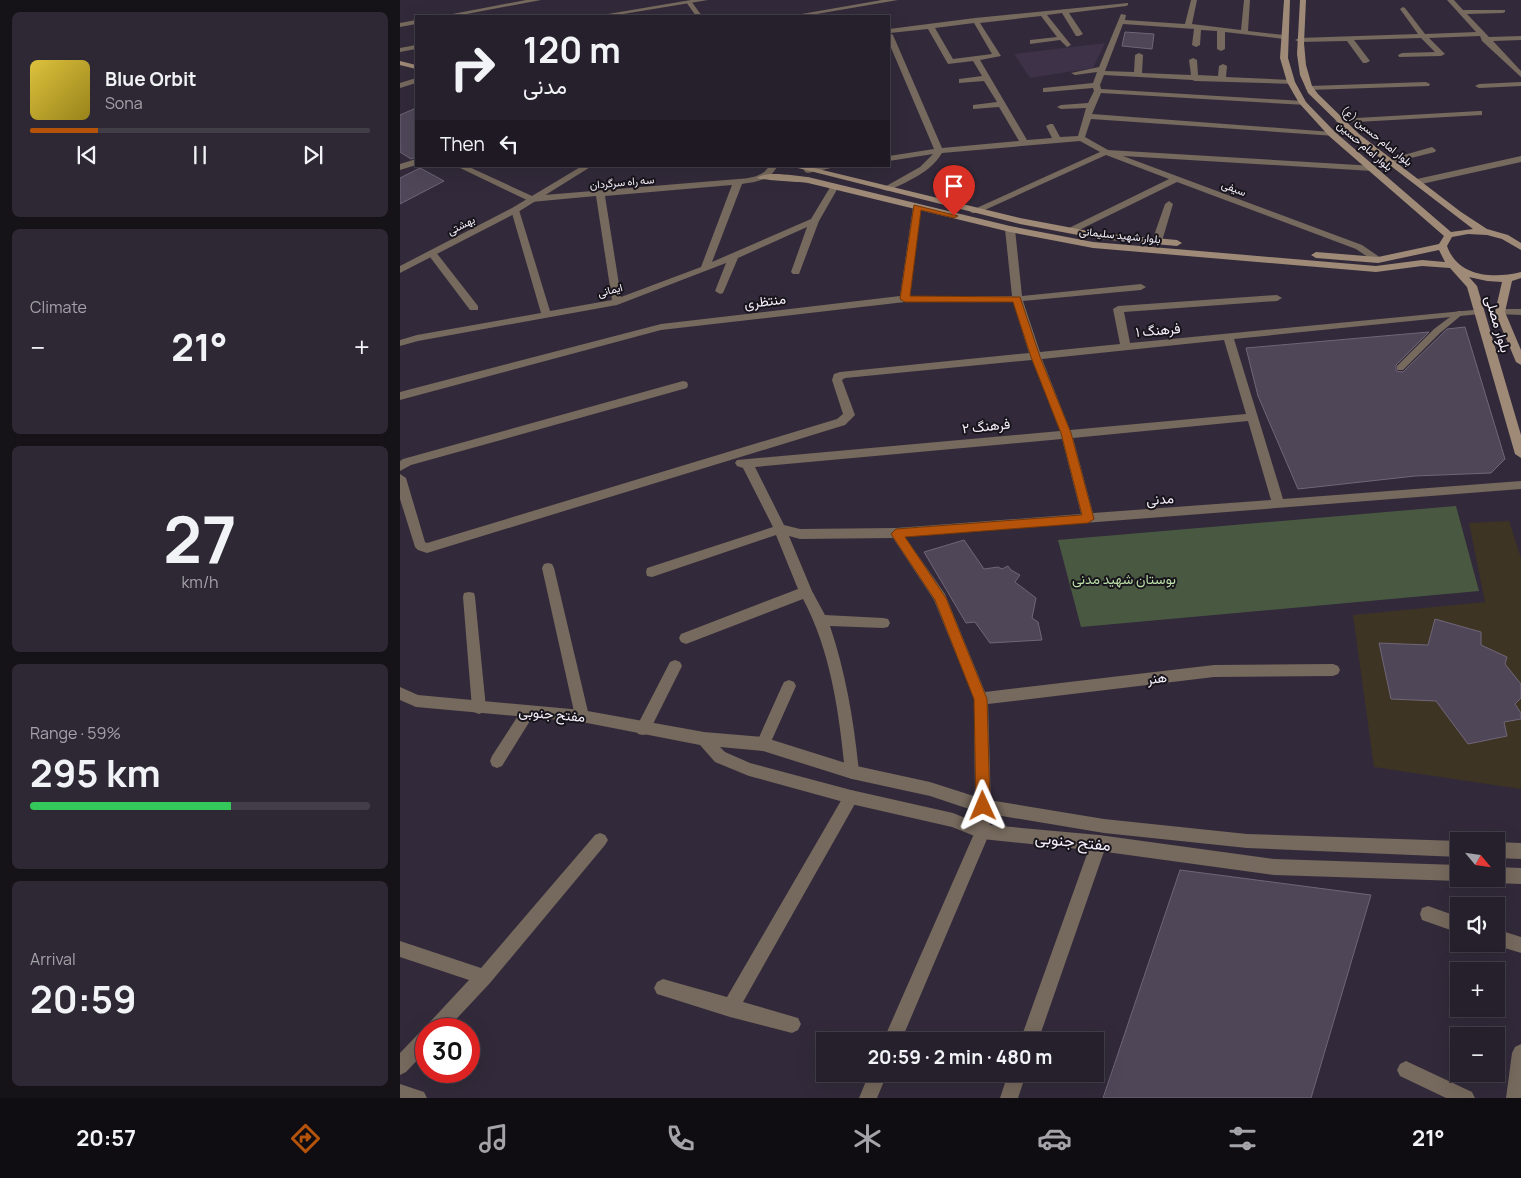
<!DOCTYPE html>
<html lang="en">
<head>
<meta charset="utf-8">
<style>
  body { margin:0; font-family:Manrope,Vazirmatn,sans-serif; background:#2e2834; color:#f1f3f6; height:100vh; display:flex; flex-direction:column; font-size:19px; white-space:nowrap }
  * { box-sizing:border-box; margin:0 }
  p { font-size:16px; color:#a4a3a9 }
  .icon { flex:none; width:28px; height:28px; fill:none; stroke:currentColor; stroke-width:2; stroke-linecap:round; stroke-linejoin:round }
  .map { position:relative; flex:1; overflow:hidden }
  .panel { display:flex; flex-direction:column; gap:12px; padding:12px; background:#151218; width:400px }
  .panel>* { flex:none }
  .guide { position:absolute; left:15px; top:15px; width:475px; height:152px; border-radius:0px; box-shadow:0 5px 20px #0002,0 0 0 1px #423e48; background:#26202c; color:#f1f3f6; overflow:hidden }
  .needle { width:32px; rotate:119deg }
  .tools { position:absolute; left:1050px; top:832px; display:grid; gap:10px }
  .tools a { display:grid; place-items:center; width:55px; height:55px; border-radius:0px; background:#26202c; box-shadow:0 5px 20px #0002,0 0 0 1px #423e48; font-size:25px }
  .speed { position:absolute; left:15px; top:1018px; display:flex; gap:10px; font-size:25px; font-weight:700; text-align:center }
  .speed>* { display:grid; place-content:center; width:65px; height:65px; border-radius:50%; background:#26202c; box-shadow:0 5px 20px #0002,0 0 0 1px #423e48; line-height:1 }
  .speed .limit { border:8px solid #d22; background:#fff; color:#111 }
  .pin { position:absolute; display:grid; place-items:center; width:42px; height:42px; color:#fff; margin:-51px -21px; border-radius:50% 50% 50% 0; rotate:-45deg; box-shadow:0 0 5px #0007 }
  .pin .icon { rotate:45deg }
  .me { position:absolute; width:55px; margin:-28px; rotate:359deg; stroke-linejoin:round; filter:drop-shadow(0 0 4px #0008) }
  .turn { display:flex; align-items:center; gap:18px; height:105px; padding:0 25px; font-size:22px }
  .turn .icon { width:65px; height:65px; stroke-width:2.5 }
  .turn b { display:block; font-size:35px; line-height:42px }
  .then { display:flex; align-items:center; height:48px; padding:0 25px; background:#0003; gap:10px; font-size:19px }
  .big { font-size:38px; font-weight:700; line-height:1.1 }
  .panel .widget { flex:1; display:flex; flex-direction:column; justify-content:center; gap:8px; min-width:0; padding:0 18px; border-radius:8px; background:#2e2834 }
  .panel .dial { align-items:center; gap:0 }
  .dial b { font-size:65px; line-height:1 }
  .song { display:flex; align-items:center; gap:15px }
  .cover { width:60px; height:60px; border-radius:8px; background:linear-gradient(135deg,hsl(50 70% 55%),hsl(50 70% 35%)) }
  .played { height:5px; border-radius:2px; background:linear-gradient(90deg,#b45309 20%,#423e48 20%) }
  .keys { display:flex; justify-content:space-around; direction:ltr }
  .heat { display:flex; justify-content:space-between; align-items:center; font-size:28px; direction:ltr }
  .charge { height:8px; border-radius:4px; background:linear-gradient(90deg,#34c759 59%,#423e48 0) }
  .trip { position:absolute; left:416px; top:1032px; width:288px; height:50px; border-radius:0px; background:#26202c; box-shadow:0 5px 20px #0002,0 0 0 1px #423e48; font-weight:700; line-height:50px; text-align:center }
  .menu { display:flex; height:80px; justify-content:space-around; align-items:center; background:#0f0d12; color:#a4a3a9 }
  .menu .icon { width:35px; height:35px }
  .menu .selected { color:#b45309 }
  .menu b { font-size:22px; color:#f1f3f6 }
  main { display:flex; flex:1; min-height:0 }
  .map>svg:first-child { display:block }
</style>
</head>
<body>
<main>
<section class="panel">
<div class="widget">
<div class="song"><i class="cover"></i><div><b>Blue Orbit</b><p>Sona</p></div></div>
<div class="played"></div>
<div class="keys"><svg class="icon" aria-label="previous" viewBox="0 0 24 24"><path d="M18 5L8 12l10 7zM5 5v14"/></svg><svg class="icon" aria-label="pause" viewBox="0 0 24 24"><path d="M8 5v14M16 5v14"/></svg><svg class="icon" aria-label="next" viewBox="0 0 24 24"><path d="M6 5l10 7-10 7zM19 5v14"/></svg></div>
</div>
<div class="widget"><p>Climate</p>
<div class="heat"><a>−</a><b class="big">21°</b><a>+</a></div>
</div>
<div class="widget dial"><b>27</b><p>km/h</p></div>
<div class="widget"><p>Range · 59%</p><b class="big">295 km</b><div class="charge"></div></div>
<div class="widget"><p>Arrival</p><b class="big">20:59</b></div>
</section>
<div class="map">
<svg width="1121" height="1098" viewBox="0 0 1121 1098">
  <rect width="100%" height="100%" fill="#322a3a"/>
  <path fill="#3d3247" d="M 705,43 L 693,68 L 630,78 L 614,54 Z"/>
  <path fill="#3d3424" d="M 1109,521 L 1121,558 L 1121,789 L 974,767 L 953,615 L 1085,602 L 1069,523 Z"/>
  <path fill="#495941" d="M 1056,506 L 1079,591 L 681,627 L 658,540 Z"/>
  <g fill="#4f4758" stroke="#6f6678">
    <path d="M 725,32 L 754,34 L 752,49 L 722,46 Z"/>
    <path d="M 16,108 L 16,157 L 11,159 L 0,152 L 0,115 Z"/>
    <path d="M 20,168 L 44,181 L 0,204 L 0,178 Z"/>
    <path d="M 1065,327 L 1105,459 L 1091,473 L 1015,476 L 898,489 L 858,396 L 846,348 L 1029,332 L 996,365 L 996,371 L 1003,372 L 1047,329 Z"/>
    <path d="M 564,540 L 584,569 L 598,567 L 602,569 L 608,566 L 611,570 L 620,575 L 615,582 L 636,598 L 632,618 L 638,622 L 642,640 L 590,643 L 575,622 L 566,623 L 524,552 Z"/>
    <path d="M 1035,619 L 1081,632 L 1081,645 L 1107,657 L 1105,664 L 1121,684 L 1121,698 L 1115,704 L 1121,713 L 1121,719 L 1104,722 L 1107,736 L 1068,744 L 1036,701 L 991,699 L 979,643 L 1028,645 Z"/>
    <path d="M 780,870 L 971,895 L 911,1098 L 703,1098 Z"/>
  </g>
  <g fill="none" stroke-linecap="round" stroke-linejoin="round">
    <path fill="#76695d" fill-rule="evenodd" d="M 1058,311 L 1062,311 L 1064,313 L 1040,333 L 1003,370 L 997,370 L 997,366 L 1034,329 Z"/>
    <g fill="#76695d" fill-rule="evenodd">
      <path d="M 126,0 L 141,0 L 56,16 L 42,16 Z"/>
      <path d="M 482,0 L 498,0 L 405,16 L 390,16 Z"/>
      <path d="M 791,0 L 797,0 L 792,24 L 841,30 L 844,0 L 850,0 L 848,31 L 884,35 L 888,37 L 884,39 L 825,32 L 825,49 L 821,51 L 817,49 L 817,31 L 801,30 L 800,45 L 796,47 L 792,45 L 794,29 L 723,24 L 705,71 L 734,72 L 735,55 L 739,53 L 743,55 L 742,73 L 791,75 L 789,60 L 793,58 L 797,60 L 798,75 L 818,76 L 819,66 L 823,64 L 827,66 L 826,77 L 891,80 L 894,80 L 894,84 L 795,81 L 792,80 L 704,75 L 700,85 L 701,89 L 903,101 L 907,103 L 906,105 L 701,93 L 692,114 L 932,132 L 936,134 L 935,136 L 691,119 L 685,137 L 708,150 L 975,166 L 976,168 L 972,171 L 723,156 L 962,245 L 981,258 L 981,262 L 975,262 L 956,249 L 777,182 L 673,233 L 667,233 L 667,229 L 769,179 L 706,155 L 578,213 L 572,213 L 570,211 L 700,152 L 680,141 L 542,153 C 530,173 508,181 488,191 L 481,189 L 520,167 L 533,154 L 489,161 L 489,156 L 534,149 L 489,43 L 489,29 L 575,18 L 728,3 L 728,5 L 726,6 L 669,13 L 683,34 L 679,36 L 676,36 L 662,13 L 647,15 L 671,45 L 667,47 L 660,40 L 630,44 L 630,40 L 657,37 L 641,16 L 580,23 L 601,56 L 580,60 L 627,140 L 652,138 L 646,126 L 650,124 L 653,124 L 660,137 L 678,136 L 686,108 L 661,109 L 657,107 L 661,105 L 688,103 L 694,91 L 693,88 L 646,92 L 643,92 L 643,88 L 693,83 L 697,72 L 675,75 L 671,73 L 699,67 L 721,14 L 726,15 L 725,20 L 785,24 ZM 574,23 L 592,54 L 553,59 L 535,28 ZM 528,29 L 548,64 L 573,61 L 582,76 L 559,79 L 559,83 L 584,81 L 597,102 L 573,105 L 573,109 L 599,107 L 619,141 L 542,148 L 493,35 L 490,33 Z"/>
      <path d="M 1047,0 L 1054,0 L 1063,10 L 1105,10 L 1105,12 L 1103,13 L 1067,14 L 1089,37 L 1121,36 L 1121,40 L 1093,41 L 1121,71 L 1121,77 L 1082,41 L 1080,36 L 1029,38 L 1045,54 L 1041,56 L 999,57 L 998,55 L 1002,53 L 1035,52 L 1021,38 L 954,40 L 970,61 L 966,63 L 963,63 L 947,41 L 899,42 L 895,40 L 899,38 L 1018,34 L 1000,9 L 1003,7 L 1005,8 L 1025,34 L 1076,32 Z"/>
      <path d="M 287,1 L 291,1 L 302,16 L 296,16 L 286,2 Z"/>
      <path d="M 16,20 L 16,24 L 0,27 L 0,23 Z"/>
      <path d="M 16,78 L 16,83 L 0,88 L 0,83 Z"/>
      <path d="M 1026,82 L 1030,84 L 1029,86 L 909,90 L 905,88 L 909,86 Z"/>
      <path d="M 1121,82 L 1121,86 L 1079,88 L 1075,86 L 1079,84 Z"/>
      <path d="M 1079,111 L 1082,111 L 1082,115 L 939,123 L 935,121 L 939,119 Z"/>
      <path d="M 1032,147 L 1036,150 L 1035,152 L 987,164 L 983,161 Z"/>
      <path d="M 1121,156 L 1121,162 L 1017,185 L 1013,182 L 1017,179 Z"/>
      <path d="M 16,159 L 16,165 L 0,170 L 0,164 Z"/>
      <path d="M 56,166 L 67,166 L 132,196 L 338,179 C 349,178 363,177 369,166 L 377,166 C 371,181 355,182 342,184 L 312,262 L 411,219 L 432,184 L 439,186 L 419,221 L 399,274 L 393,274 L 391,272 L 407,227 L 338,258 L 323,293 L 320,294 L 315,291 L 326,263 L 217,305 L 18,341 L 0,346 L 0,340 L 17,335 L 141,313 L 111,210 L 115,207 L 119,210 L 150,311 L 212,300 L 196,196 L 131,202 ZM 332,185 L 301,267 L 221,297 L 205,196 Z"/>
      <path d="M 402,166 L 440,166 L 408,173 L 405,172 Z"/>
      <path d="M 769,201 L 773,204 L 762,241 L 760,243 L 754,243 L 752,241 L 765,204 Z"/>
      <path d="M 517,204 L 521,207 L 510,296 L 612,296 L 605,229 L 610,226 L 615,229 L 622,296 L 741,284 L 746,287 L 741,290 L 623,301 L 640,352 L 720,344 L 713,309 L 718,306 L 877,295 L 882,298 L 877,301 L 724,312 L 730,343 L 1084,309 L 1084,313 L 1080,314 L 834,339 L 883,499 L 1121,481 L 1121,489 L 505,537 L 545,594 L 585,692 L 814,665 L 933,664 L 938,666 L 940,670 L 938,674 L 933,676 L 814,677 L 588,704 L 591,806 L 588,811 L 583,813 L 578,811 L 575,806 L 574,699 L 534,600 L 493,538 L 400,539 L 389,536 L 412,591 L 425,615 L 483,618 L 488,619 L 490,623 L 488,627 L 483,628 L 430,626 C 446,674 454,722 459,772 L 457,777 L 452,779 L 447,777 L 445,772 C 439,712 431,652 403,599 L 286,644 L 281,642 L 279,638 L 281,634 L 398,589 L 376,535 L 252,577 L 247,576 L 246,572 L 247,568 L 373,527 L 343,468 L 337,466 L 335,463 L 337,460 L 660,431 L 632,360 L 445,378 L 442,380 L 455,415 L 445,425 L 27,553 L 18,550 L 15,547 L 0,499 L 0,474 L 6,478 L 25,542 L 27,543 L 437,419 L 443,414 L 432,380 L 434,374 L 440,372 L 629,353 L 613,302 L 505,302 L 261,330 L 0,400 L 0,392 L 261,324 L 500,296 L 513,207 ZM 824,340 L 846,414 L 670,430 L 642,359 ZM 848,421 L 871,500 L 693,513 L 673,438 ZM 662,439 L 681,514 L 496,528 L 400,529 L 384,525 L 355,467 Z"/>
      <path d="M 32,250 L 35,251 L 78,306 L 78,310 L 70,310 L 27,253 Z"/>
      <path d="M 1100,309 L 1121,309 L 1121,315 L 1096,314 L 1095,312 Z"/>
      <path d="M 283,381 L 287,382 L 288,385 L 287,388 L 11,465 L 0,471 L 0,461 L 3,459 Z"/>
      <path d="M 148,563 L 152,564 L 154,568 L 189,716 L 187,720 L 182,722 L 177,720 L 175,716 L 142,568 L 144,564 Z"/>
      <path d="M 69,592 L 74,593 L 75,597 L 86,708 L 84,712 L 79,714 L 74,712 L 72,708 L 63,597 L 64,593 Z"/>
      <path d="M 275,660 L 280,662 L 282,666 L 248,734 L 243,735 L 238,734 L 236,729 L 238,724 L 270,662 Z"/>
      <path d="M 389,680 L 394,682 L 396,686 L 370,744 L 368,749 L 363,751 L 358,749 L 356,744 L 382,686 L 384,682 Z"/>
      <path d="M 128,706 L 133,708 L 135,712 L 133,716 L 102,766 L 97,768 L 92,766 L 90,761 L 92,756 L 123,708 Z"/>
      <path d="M 451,790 L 456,792 L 459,797 L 456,802 L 343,1002 L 398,1018 L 401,1024 L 398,1030 L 392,1033 L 330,1017 L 257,994 L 254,988 L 257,982 L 263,979 L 327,997 L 446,792 Z"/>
      <path d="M 582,825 L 587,827 L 590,832 L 501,1041 L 483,1041 L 577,827 Z"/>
      <path d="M 200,833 L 205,835 L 208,840 L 205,845 L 90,983 L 47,1029 L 26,1029 L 29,1023 L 69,980 L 0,957 L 0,941 L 81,968 L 195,835 Z"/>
      <path d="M 699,835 L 704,838 L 707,843 L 638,1041 L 620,1041 L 691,843 L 694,838 Z"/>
      <path d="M 1028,906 L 1059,917 L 1059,933 L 1022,920 L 1020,914 L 1022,908 Z"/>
      <path d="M 1096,929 L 1121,937 L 1121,953 L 1092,944 L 1096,944 Z"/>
      <path d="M 26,1029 L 26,1051 L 6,1072 L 0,1075 L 0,1053 L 20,1032 Z"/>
      <path d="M 1121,1044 L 1121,1098 L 1106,1098 L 1112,1053 L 1115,1047 Z"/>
      <path d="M 1006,1061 L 1072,1092 L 1075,1098 L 1046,1098 L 1000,1076 L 997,1070 L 1000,1064 Z"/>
      <path d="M 469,1074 L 487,1074 L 477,1098 L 459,1098 Z"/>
      <path d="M 608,1074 L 626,1074 L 618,1098 L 600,1098 Z"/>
      <path d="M 0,1084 L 24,1092 L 27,1098 L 0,1098 Z"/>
    </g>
    <g fill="#76695d" fill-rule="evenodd">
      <path d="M 291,0 L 308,0 L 211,16 L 196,16 Z"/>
      <path d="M 16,45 L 16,49 L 0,52 L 0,48 Z"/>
      <path d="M 182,166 L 192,166 L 118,212 L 0,273 L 0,266 L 112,208 Z"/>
      <path d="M 0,687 L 18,695 L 182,710 L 304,732 L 363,737 L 452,765 L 530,782 L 583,799 L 704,819 L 847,834 L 1059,841 L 1059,857 L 847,848 L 704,833 L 590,814 L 590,825 L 699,835 L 874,859 L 1059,865 L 1059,879 L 1064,879 L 1059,881 L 874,875 L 699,851 L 582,839 L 552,827 L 451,804 L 349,776 L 315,762 L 300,745 L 182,722 L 16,707 L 0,700 ZM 320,747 L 363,751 L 452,779 L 530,796 L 575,811 L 575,822 L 553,813 L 451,790 L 350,763 L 325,752 Z"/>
      <path d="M 1096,842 L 1121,843 L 1121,859 L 1096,858 Z"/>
      <path d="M 1096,867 L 1121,868 L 1121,884 L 1096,883 L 1090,881 L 1090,879 L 1096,879 Z"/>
    </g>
    <g fill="#9e8a76" fill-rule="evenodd">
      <path d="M 884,0 L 890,0 L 888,58 L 895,82 L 906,102 L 935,132 L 1051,232 L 1073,229 L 953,137 L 908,93 L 900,75 L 897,54 L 900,0 L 906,0 L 904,43 L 906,65 L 912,86 L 918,94 L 959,134 L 1061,212 L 1087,229 L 1108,235 L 1121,243 L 1121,250 L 1102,239 L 1087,235 L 1068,234 L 1052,237 L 1047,246 C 1058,277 1093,279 1121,272 L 1121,278 L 1112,281 L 1105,312 L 1121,350 L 1121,365 L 1116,362 L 1095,312 L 1102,282 L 1087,281 L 1069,277 L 1077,286 L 1121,435 L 1121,458 L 1115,454 L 1067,287 L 1050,268 L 1022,266 L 976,272 L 693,248 L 610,232 L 408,183 C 399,182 360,180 357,178 C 367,170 395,176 408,177 L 610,226 L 693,242 L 976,266 L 1022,260 L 1045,262 L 1039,250 L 978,263 L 916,258 L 911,255 L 916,252 L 978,257 L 1039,244 L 1044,236 L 929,136 L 899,103 L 887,82 L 880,58 Z"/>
      <path d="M 0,61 L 16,65 L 16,69 L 0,65 Z"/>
      <path d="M 390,166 L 406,166 L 620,218 L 699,233 L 777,240 L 782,243 L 777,246 L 699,239 L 620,224 Z"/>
    </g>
  </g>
  <path fill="#b45309" stroke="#753606" d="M 514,205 L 558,216 L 554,218 L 521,210 L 510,296 L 620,297 L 640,357 L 671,433 L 694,519 L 688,523 L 505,537 L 546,598 L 587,699 L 590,806 L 588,811 L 583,813 L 578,811 L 576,806 L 574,699 L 535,600 L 491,534 L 496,529 L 682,515 L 661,433 L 631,357 L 613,302 L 505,302 L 500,299 Z"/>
  <g text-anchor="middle" stroke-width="4" stroke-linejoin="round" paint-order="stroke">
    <g font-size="11" fill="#f5f0fb" stroke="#18141b">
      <text transform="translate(977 136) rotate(39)" y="4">بلوار امام حسین (ع)</text>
      <text transform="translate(965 146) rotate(41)" y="4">بلوار امام حسین</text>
      <text transform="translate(222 182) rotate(-5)" y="4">سه راه سرگردان</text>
      <text transform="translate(834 188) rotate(21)" y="4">سیفی</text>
      <text transform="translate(61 225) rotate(-27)" y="4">بهشتی</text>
      <text transform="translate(720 235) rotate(6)" y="4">بلوار شهید سلیمانی</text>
      <text transform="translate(210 290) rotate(-14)" y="4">ایمانی</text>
    </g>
    <g font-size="14" fill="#f5f0fb" stroke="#18141b">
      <text transform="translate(365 301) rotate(-7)" y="5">منتظری</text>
      <text transform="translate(1098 324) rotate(74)" y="5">بلوار مصلی</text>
      <text transform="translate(758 330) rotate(-5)" y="5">فرهنگ ۱</text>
      <text transform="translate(586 426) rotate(-6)" y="5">فرهنگ ۲</text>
      <text transform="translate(760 499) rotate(-4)" y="5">مدنی</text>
      <text transform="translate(757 678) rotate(-7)" y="5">هنر</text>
      <text transform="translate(152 714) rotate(5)" y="5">مفتح جنوبی</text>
    </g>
    <g font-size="14" fill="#badfa7" stroke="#18141b">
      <text x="724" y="584">بوستان شهید مدنی</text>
    </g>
    <g font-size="16" fill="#f5f0fb" stroke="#18141b">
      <text transform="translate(673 841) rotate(6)" y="6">مفتح جنوبی</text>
    </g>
  </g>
</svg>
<div class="tools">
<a><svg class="needle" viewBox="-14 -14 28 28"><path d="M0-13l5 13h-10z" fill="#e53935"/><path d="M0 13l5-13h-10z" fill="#a4a3a9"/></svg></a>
<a><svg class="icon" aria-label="sound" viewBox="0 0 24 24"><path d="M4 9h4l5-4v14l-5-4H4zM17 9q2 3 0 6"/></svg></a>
<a>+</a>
<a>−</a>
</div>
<div class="speed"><div class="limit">30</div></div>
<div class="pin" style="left:554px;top:216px;background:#d93025"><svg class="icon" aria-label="arrive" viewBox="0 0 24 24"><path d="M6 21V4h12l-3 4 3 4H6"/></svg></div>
<svg class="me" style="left:583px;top:806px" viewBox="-20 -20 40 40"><path d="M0-17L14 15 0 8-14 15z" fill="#b45309" stroke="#fff" stroke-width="4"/></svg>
<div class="trip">20:59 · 2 min · 480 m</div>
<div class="guide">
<div class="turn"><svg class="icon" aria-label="right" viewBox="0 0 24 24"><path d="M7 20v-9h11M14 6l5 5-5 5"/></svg><div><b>120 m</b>مدنی</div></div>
<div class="then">Then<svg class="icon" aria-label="left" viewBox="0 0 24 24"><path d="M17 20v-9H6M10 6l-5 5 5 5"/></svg></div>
</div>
</div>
</main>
<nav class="menu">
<b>20:57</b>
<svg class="icon selected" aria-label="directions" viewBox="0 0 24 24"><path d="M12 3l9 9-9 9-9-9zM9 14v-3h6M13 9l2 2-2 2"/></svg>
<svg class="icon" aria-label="music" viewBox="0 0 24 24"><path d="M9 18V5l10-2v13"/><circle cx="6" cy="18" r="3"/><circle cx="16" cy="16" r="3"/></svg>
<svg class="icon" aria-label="phone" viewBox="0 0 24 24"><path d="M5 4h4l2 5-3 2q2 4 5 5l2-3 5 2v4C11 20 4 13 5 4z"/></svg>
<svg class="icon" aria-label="climate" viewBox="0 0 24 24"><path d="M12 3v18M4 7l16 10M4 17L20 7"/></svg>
<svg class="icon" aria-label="car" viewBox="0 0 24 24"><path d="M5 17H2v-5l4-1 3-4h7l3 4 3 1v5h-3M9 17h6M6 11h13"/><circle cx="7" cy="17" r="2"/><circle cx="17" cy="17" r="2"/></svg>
<svg class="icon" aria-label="filters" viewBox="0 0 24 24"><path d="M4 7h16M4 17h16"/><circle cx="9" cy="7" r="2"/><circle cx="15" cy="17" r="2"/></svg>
<b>21°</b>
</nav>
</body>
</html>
